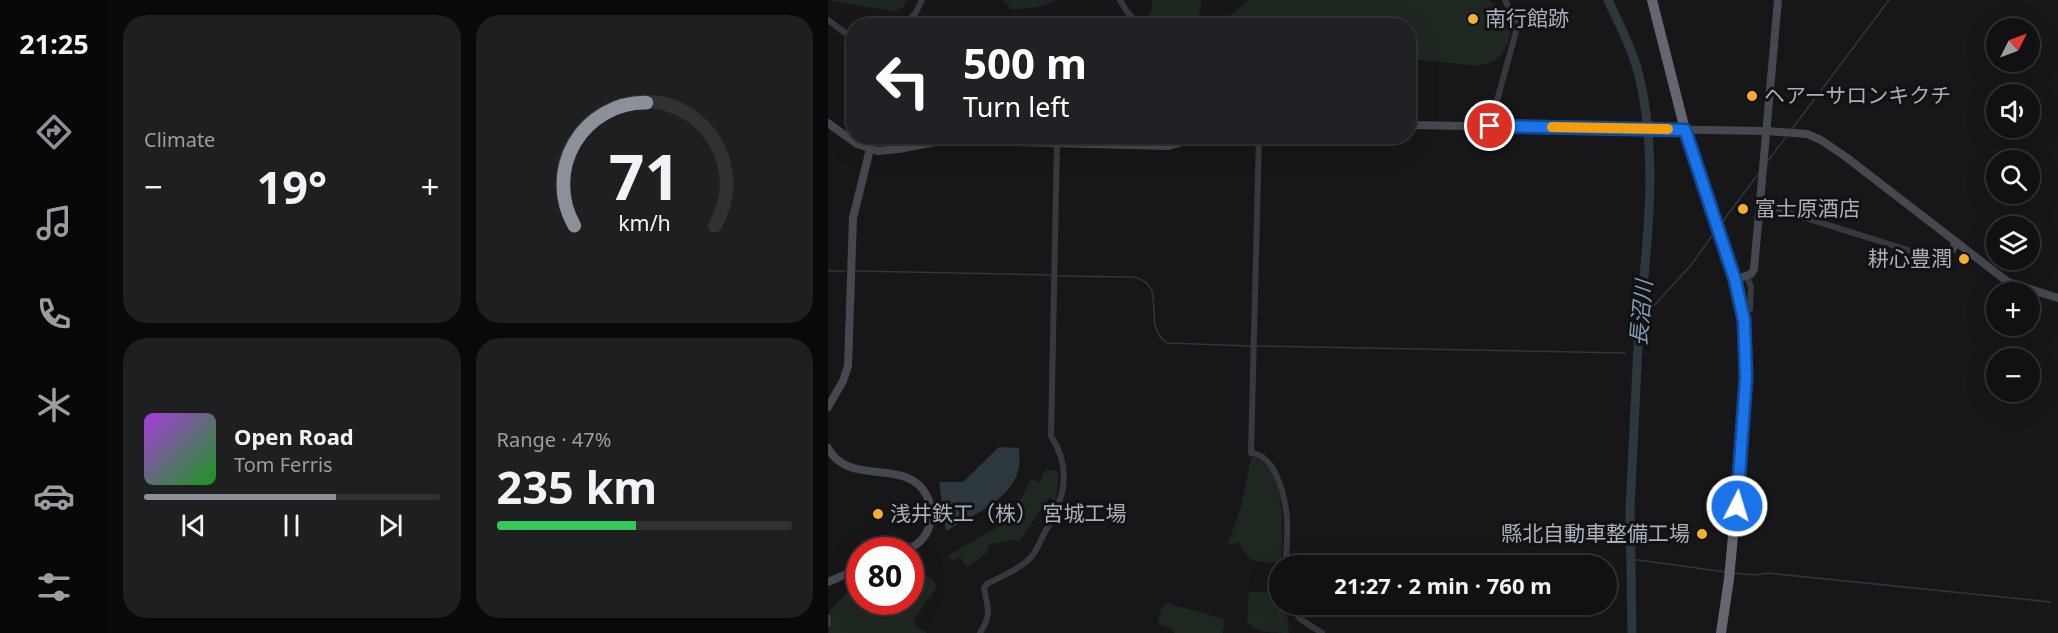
<!DOCTYPE html>
<html lang="en">
<head>
<meta charset="utf-8">
<style>
  body { margin:0; font-family:"Noto Sans","Noto Sans JP",sans-serif; background:#1e1f21; color:#f1f3f6; height:100vh; display:flex; flex-direction:column; font-size:22px; white-space:nowrap }
  * { box-sizing:border-box; margin:0 }
  p { font-size:20px; color:#9c9da0 }
  .icon { flex:none; width:33px; height:33px; fill:none; stroke:currentColor; stroke-width:2; stroke-linecap:round; stroke-linejoin:round }
  .map { position:relative; flex:1; overflow:hidden }
  .drawer { display:flex; flex-direction:column; gap:15px; padding:15px; background:#09090a; width:720px }
  .drawer>* { flex:none }
  .guide { position:absolute; left:18px; top:18px; width:570px; height:126px; border-radius:24px; box-shadow:0 6px 24px #0002,0 0 0 2px #303133; background:#202124; color:#fff; overflow:hidden }
  .needle { width:39px; rotate:48deg }
  .buttons { position:absolute; left:1158px; top:18px; display:grid; gap:12px }
  .buttons a { display:grid; place-items:center; width:54px; height:54px; border-radius:50%; background:#111113; box-shadow:0 6px 24px #0002,0 0 0 2px #303133; font-size:30px }
  .speed { position:absolute; left:18px; top:537px; display:flex; gap:12px; font-size:30px; font-weight:700; text-align:center }
  .speed>* { display:grid; place-content:center; width:78px; height:78px; border-radius:50%; background:#111113; box-shadow:0 6px 24px #0002,0 0 0 2px #303133; line-height:1 }
  .speed .limit { border:9px solid #d22; background:#fff; color:#111 }
  .pin { position:absolute; display:grid; place-items:center; width:51px; height:51px; color:#fff; margin:-26px; border:3px solid #fff; border-radius:50%; box-shadow:0 2px 6px #0007 }
  .me { position:absolute; width:66px; margin:-33px; rotate:5deg; stroke-linejoin:round; filter:drop-shadow(0 0 4px #0008) }
  .turn { display:flex; align-items:center; gap:21px; height:126px; padding:0 18px; font-size:27px }
  .turn .icon { width:78px; height:78px; stroke-width:2.5 }
  .turn b { display:block; font-size:42px; line-height:51px }
  .big { font-size:45px; font-weight:700; line-height:1.1 }
  .drawer .tile { flex:1; display:flex; flex-direction:column; justify-content:center; gap:9px; min-width:0; padding:0 21px; border-radius:24px; background:#1e1f21 }
  .drawer .dial { align-items:center; gap:0 }
  .dial svg { height:156px; overflow:visible; fill:none; stroke:#303133; stroke-width:7; stroke-linecap:round; text-anchor:middle }
  .dial text { fill:#f1f3f6; stroke:none }
  .song { display:flex; align-items:center; gap:18px }
  .cover { width:72px; height:72px; border-radius:9px; background:linear-gradient(135deg,hsl(280 70% 55%),hsl(120 70% 35%)) }
  .played { height:6px; border-radius:3px; background:linear-gradient(90deg,#8c9099 65%,#303133 65%) }
  .keys { display:flex; justify-content:space-around; direction:ltr }
  .heat { display:flex; justify-content:space-between; align-items:center; font-size:33px; direction:ltr }
  .charge { height:9px; border-radius:4px; background:linear-gradient(90deg,#34c759 47%,#303133 0) }
  .drawer .tiles { flex:1; display:grid; gap:15px; grid-template-columns:repeat(2,1fr) }
  .trip { position:absolute; left:441px; top:555px; width:348px; height:60px; border-radius:30px; background:#111113; box-shadow:0 6px 24px #0002,0 0 0 2px #303133; font-weight:700; line-height:60px; text-align:center }
  main { display:flex; flex:1; min-height:0 }
  .dock { display:flex; flex-direction:column; width:108px; justify-content:space-around; align-items:center; background:#070708; color:#9c9da0 }
  .dock .icon { width:42px; height:42px }
  .dock .active { color:#8c9099 }
  .dock b { font-size:27px; color:#f1f3f6 }
  .map>svg:first-child { display:block }
</style>
</head>
<body>
<main>
<nav class="dock">
<b>21:25</b>
<svg class="icon active" aria-label="directions" viewBox="0 0 24 24"><path d="M12 3l9 9-9 9-9-9zM9 14v-3h6M13 9l2 2-2 2"/></svg>
<svg class="icon" aria-label="music" viewBox="0 0 24 24"><path d="M9 18V5l10-2v13"/><circle cx="6" cy="18" r="3"/><circle cx="16" cy="16" r="3"/></svg>
<svg class="icon" aria-label="phone" viewBox="0 0 24 24"><path d="M5 4h4l2 5-3 2q2 4 5 5l2-3 5 2v4C11 20 4 13 5 4z"/></svg>
<svg class="icon" aria-label="climate" viewBox="0 0 24 24"><path d="M12 3v18M4 7l16 10M4 17L20 7"/></svg>
<svg class="icon" aria-label="car" viewBox="0 0 24 24"><path d="M5 17H2v-5l4-1 3-4h7l3 4 3 1v5h-3M9 17h6M6 11h13"/><circle cx="7" cy="17" r="2"/><circle cx="17" cy="17" r="2"/></svg>
<svg class="icon" aria-label="filters" viewBox="0 0 24 24"><path d="M4 7h16M4 17h16"/><circle cx="9" cy="7" r="2"/><circle cx="15" cy="17" r="2"/></svg>
</nav>
<section class="drawer">
<div class="tiles">
<div class="tile"><p>Climate</p>
<div class="heat"><a>−</a><b class="big">19°</b><a>+</a></div>
</div>
<div class="tile dial"><svg viewBox="0 0 100 80">
<path d="M14 69A42 42 0 1 1 86 69"/>
<path d="M14 69A42 42 0 0 1 51 6" stroke="#8c9099"/>
<text x="50" y="56" font-size="32" font-weight="700">71</text>
<text x="50" y="72" font-size="11">km/h</text>
</svg></div>
<div class="tile">
<div class="song"><i class="cover"></i><div><b>Open Road</b><p>Tom Ferris</p></div></div>
<div class="played"></div>
<div class="keys"><svg class="icon" aria-label="previous" viewBox="0 0 24 24"><path d="M18 5L8 12l10 7zM5 5v14"/></svg><svg class="icon" aria-label="pause" viewBox="0 0 24 24"><path d="M8 5v14M16 5v14"/></svg><svg class="icon" aria-label="next" viewBox="0 0 24 24"><path d="M6 5l10 7-10 7zM19 5v14"/></svg></div>
</div>
<div class="tile"><p>Range · 47%</p><b class="big">235 km</b><div class="charge"></div></div>
</div>
</section>
<div class="map">
<svg width="1230" height="633" viewBox="0 0 1230 633">
  <rect width="100%" height="100%" fill="#171719"/>
  <g fill="#1f2820">
    <path d="M 0,0 L 78,0 L 76,6 L 68,12 Z"/>
    <path d="M 175,0 L 229,0 C 213,7 200,10 183,9 Z"/>
    <path d="M 324,0 L 374,0 L 368,25 L 259,26 L 309,24 C 321,20 325,13 324,0 Z"/>
    <path d="M 422,0 L 661,0 C 673,10 686,22 681,39 C 671,70 648,67 623,63 C 609,62 595,60 581,59 L 580,26 L 390,25 Z"/>
    <path d="M 426,457 C 459,468 455,534 453,562 C 429,563 423,564 410,542 L 399,546 L 413,507 L 423,458 Z"/>
    <path d="M 217,469 L 231,471 L 228,501 L 221,498 L 191,542 L 185,540 L 161,544 L 159,553 L 139,567 L 132,557 L 127,560 L 120,559 L 121,555 L 175,524 L 170,513 L 194,497 L 203,479 L 212,482 Z"/>
    <path d="M 99,576 L 105,579 L 109,587 L 85,621 L 87,625 L 99,633 L 0,633 L 4,618 L 2,611 L 31,579 L 32,602 L 82,602 L 83,582 Z"/>
    <path d="M 421,592 L 451,592 L 452,604 L 458,605 L 461,633 C 445,633 428,633 419,622 Z"/>
    <path d="M 339,603 L 396,619 L 395,633 L 347,633 L 342,628 L 332,625 L 330,618 L 334,607 Z"/>
  </g>
  <g fill="#2d373e">
    <path d="M 814,276 L 818,276 L 816,307 L 826,309 L 816,324 L 814,335 L 807,334 Z"/>
    <path d="M 171,447 L 191,448 C 191,454 192,461 191,467 C 185,500 144,515 118,531 L 111,482 L 135,482 Z"/>
  </g>
  <g fill="none" stroke-linecap="round" stroke-linejoin="round">
    <g stroke="#2d373e" stroke-width="1.5">
      <path d="M 964,129 L 1061,0"/>
      <path d="M 939,162 L 958,137"/>
      <path d="M 892,225 L 931,173"/>
      <path d="M 0,271 L 17,271"/>
      <path d="M 29,271 L 223,275"/>
      <path d="M 228,276 L 305,277 C 343,285 311,324 339,343 L 423,346"/>
      <path d="M 824,308 L 863,265 L 886,233"/>
      <path d="M 428,346 L 797,353"/>
      <path d="M 805,354 L 810,353"/>
      <path d="M 803,559 L 898,572"/>
      <path d="M 905,573 L 928,575 L 939,573 L 1223,602"/>
    </g>
    <g stroke="#2d373e" stroke-width="9">
      <path d="M 780,0 C 790,23 804,47 810,72 C 828,141 822,217 815,287"/>
      <path d="M 804,633 L 802,509 L 811,325"/>
    </g>
    <g stroke="#38393e" stroke-width="6">
      <path d="M 292,0 L 299,12 L 313,26"/>
      <path d="M 0,20 L 16,32 L 26,34"/>
      <path d="M 74,26 L 87,14 L 94,0"/>
      <path d="M 168,26 C 178,17 190,17 201,26"/>
      <path d="M 662,126 L 689,28 L 688,21 L 677,0"/>
      <path d="M 431,136 L 423,453 C 448,455 457,497 459,518 C 460,534 458,550 458,566"/>
      <path d="M 933,204 L 1115,261"/>
      <path d="M 919,277 L 923,287 L 922,309"/>
      <path d="M 463,604 L 472,619 L 494,633"/>
      <path d="M 0,617 L 0,624"/>
      <path d="M 152,633 C 164,614 160,609 156,588 L 159,584 C 174,576 192,569 203,557 C 209,550 213,540 217,532 C 236,499 245,470 223,436 L 229,142"/>
    </g>
    <g stroke="#46484f" stroke-width="8">
      <path d="M 0,123 L 29,144 L 50,151 L 71,149 L 118,140 L 340,146 L 377,136"/>
      <path d="M 580,125 L 939,131 L 979,134 L 993,140 L 1018,157 L 1180,282 L 1230,298"/>
      <path d="M 1115,261 L 1129,243"/>
      <path d="M 907,280 L 923,274 L 926,269 L 950,0"/>
      <path d="M 0,407 L 15,381 L 20,366 L 25,218 L 42,149"/>
      <path d="M 0,448 C 21,488 79,456 99,496 C 103,504 104,511 103,519 C 101,534 92,544 79,550"/>
      <path d="M 0,582 L 32,568"/>
    </g>
    <path stroke="#646770" stroke-width="10" d="M 824,0 L 857,130 L 907,280 L 916,320 L 918,360 L 918,396 L 901,579 L 893,633"/>
  </g>
  <g fill="none" stroke-linecap="round" stroke-linejoin="round">
    <defs>
      <path id="route" d="M 662,126 L 857,130 L 907,280 L 916,320 L 918,377 L 909,506"/>
    </defs>
    <use href="#route" stroke="#114b97" stroke-width="15"/>
    <use href="#route" stroke="#1a73e8" stroke-width="10"/>
    <path stroke="#f59e0b" stroke-width="10" d="M 724,127 L 840,129"/>
  </g>
  <g fill="#f8ae30" stroke="#121214" stroke-width="2">
    <circle cx="645" cy="19" r="6"/>
    <circle cx="924" cy="96" r="6"/>
    <circle cx="915" cy="209" r="6"/>
    <circle cx="1136" cy="259" r="6"/>
    <circle cx="50" cy="514" r="6"/>
    <circle cx="874" cy="534" r="6"/>
  </g>
  <g text-anchor="middle" stroke-width="6" stroke-linejoin="round" paint-order="stroke">
    <g font-size="21" fill="#a9afba" stroke="#121214" text-anchor="start">
      <text x="657" y="26">南行館跡</text>
      <text x="936" y="103">ヘアーサロンキクチ</text>
      <text x="927" y="216">富士原酒店</text>
      <text x="1124" y="266" text-anchor="end">耕心豊潤</text>
      <text x="62" y="521">浅井鉄工（株） 宮城工場</text>
      <text x="862" y="541" text-anchor="end">縣北自動車整備工場</text>
    </g>
    <g font-size="22" font-style="italic" fill="#7f9eb6" stroke="#121214">
      <text transform="translate(813 313) rotate(-85)" y="8">長沼川</text>
    </g>
  </g>
</svg>
<div class="buttons">
<a><svg class="needle" viewBox="-14 -14 28 28"><path d="M0-13l5 13h-10z" fill="#e53935"/><path d="M0 13l5-13h-10z" fill="#9c9da0"/></svg></a>
<a><svg class="icon" aria-label="sound" viewBox="0 0 24 24"><path d="M4 9h4l5-4v14l-5-4H4zM17 9q2 3 0 6"/></svg></a>
<a><svg class="icon" aria-label="search" viewBox="0 0 24 24"><circle cx="10" cy="10" r="6"/><path d="M15 15l6 6"/></svg></a>
<a><svg class="icon" aria-label="layers" viewBox="0 0 24 24"><path d="M12 4l9 5-9 5-9-5zM3 14l9 5 9-5"/></svg></a>
<a>+</a>
<a>−</a>
</div>
<div class="speed"><div class="limit">80</div></div>
<div class="pin" style="left:662px;top:126px;background:#d93025"><svg class="icon" aria-label="arrive" viewBox="0 0 24 24"><path d="M6 21V4h12l-3 4 3 4H6"/></svg></div>
<svg class="me" style="left:909px;top:506px" viewBox="-20 -20 40 40"><circle r="17" fill="#1a73e8" stroke="#fff" stroke-width="3"/><path d="M0-11L8 9 0 5-8 9z" fill="#fff"/></svg>
<div class="trip">21:27 · 2 min · 760 m</div>
<div class="guide">
<div class="turn"><svg class="icon" aria-label="left" viewBox="0 0 24 24"><path d="M17 20v-9H6M10 6l-5 5 5 5"/></svg><div><b>500 m</b>Turn left</div></div>
</div>
</div>
</main>
</body>
</html>
